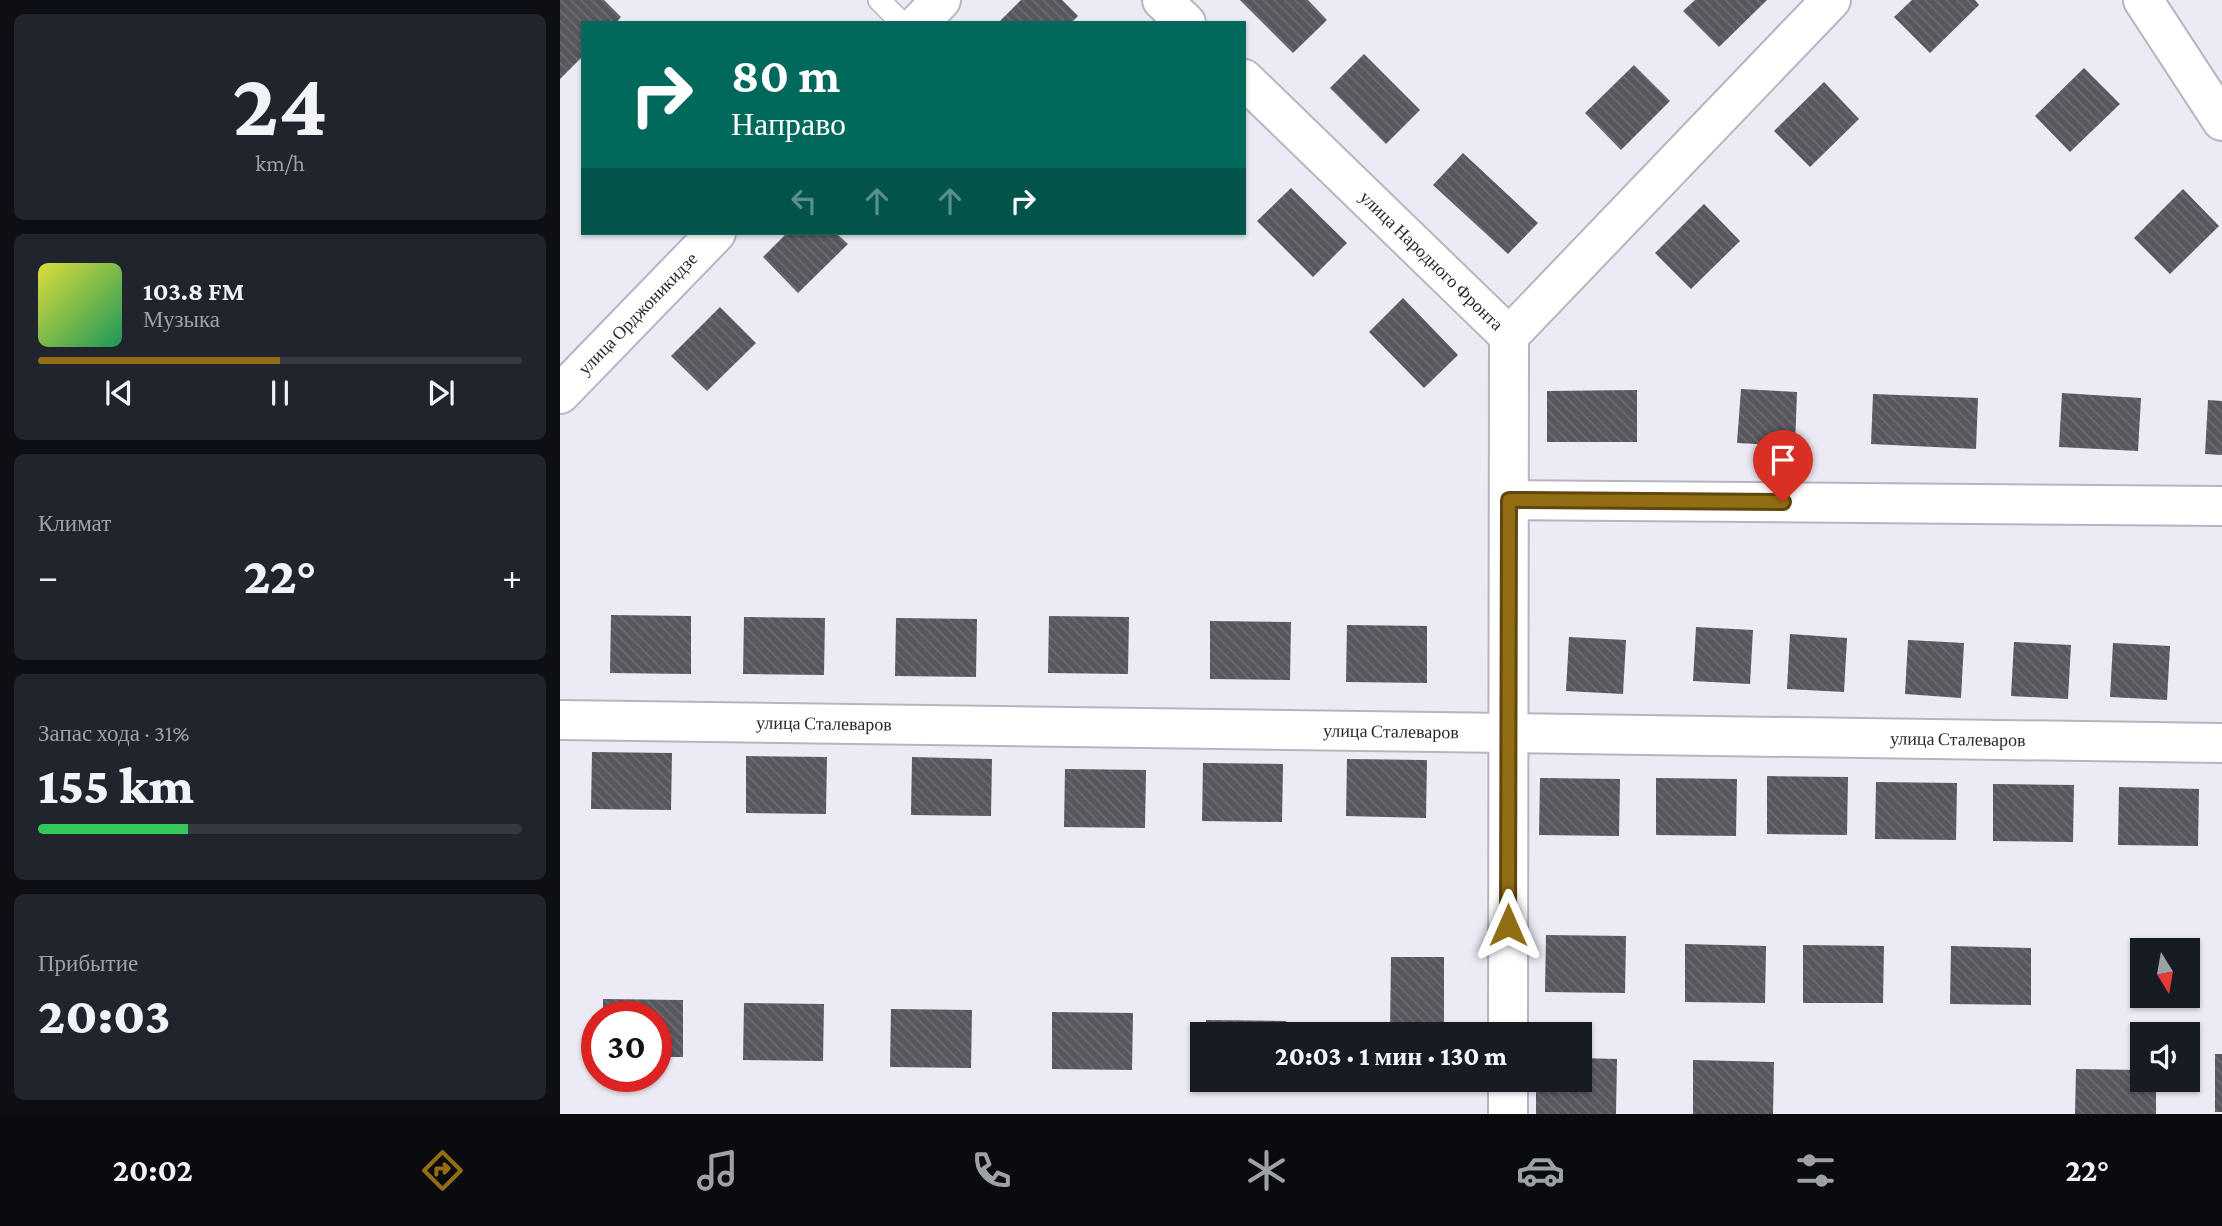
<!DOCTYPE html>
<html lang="ru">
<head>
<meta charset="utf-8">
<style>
  body { margin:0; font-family:"Crimson Pro",serif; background:#20242c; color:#f1f3f6; height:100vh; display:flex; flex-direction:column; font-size:26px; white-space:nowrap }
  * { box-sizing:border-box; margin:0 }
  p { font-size:23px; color:#9ea1a6 }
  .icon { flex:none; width:38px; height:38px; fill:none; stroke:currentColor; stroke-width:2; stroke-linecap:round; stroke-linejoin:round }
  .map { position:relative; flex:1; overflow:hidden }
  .side { display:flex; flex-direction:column; gap:14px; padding:14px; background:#0d0f14; width:560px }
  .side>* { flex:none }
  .banner { position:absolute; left:21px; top:21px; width:665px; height:214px; border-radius:0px; box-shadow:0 2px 5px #0004; background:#00695c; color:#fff; overflow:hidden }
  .needle { width:46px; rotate:169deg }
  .tools { position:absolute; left:1570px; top:938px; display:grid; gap:14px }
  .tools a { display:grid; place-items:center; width:70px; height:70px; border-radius:0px; background:#171b24; box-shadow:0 2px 5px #0004; font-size:35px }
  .speed { position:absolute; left:21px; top:1001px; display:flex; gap:14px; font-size:35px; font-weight:700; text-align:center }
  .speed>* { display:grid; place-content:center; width:91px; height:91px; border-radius:50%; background:#171b24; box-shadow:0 2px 5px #0004; line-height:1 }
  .speed .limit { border:10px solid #d22; background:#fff; color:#111 }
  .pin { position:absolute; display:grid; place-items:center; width:60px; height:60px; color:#fff; margin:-72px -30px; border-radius:50% 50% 50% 0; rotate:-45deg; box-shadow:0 0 7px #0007 }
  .pin .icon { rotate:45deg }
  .me { position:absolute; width:77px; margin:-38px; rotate:0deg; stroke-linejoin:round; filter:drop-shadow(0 0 5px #0008) }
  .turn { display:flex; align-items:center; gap:24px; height:147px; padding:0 35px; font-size:32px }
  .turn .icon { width:91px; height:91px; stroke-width:2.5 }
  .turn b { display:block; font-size:49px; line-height:60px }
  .lanes { display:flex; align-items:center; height:66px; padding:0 35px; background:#0003; justify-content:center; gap:35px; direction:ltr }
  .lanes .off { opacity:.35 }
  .big { font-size:52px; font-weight:800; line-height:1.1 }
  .side .widget { flex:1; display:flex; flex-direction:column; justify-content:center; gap:10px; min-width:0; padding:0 24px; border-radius:10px; background:#20242c }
  .side .dial { align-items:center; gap:0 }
  .dial b { font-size:91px; line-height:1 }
  .song { display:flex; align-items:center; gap:21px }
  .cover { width:84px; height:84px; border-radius:10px; background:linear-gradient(135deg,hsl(60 70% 55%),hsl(150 70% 35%)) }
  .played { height:7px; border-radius:4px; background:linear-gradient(90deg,#926d14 50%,#363941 50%) }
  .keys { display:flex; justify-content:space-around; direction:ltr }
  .heat { display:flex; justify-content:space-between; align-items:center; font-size:38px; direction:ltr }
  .charge { height:10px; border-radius:5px; background:linear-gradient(90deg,#34c759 31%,#363941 0) }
  .trip { position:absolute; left:630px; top:1022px; width:402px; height:70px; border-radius:0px; background:#171b24; box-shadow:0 2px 5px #0004; font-weight:800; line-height:70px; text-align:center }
  .tabs { display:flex; height:112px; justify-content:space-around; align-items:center; background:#090b0e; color:#9ea1a6 }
  .tabs .icon { width:49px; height:49px }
  .tabs .current { color:#926d14 }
  .tabs b { font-size:32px; color:#f1f3f6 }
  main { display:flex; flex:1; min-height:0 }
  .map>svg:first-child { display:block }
</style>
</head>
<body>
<main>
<section class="side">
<div class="widget dial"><b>24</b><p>km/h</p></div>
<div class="widget">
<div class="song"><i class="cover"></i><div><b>103.8 FM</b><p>Музыка</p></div></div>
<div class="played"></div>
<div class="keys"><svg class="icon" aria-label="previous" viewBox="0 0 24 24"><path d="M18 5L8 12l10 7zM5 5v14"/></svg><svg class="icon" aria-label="pause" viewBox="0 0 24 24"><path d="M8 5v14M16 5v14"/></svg><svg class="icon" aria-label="next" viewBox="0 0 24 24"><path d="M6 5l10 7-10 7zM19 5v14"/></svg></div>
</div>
<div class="widget"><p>Климат</p>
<div class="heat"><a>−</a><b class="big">22°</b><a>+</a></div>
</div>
<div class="widget"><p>Запас хода · 31%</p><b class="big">155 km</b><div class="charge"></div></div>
<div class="widget"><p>Прибытие</p><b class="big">20:03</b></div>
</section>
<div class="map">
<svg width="1662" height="1114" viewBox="0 0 1662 1114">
  <defs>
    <pattern id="building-back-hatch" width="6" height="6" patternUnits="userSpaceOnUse" patternTransform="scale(1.75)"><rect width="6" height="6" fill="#58575f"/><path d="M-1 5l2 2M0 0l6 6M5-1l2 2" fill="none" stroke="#6d6c72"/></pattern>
  </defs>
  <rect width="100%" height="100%" fill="#ecebf5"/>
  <g fill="url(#building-back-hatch)">
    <path d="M 0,0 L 44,0 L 61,17 L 56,23 L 23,23 L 23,56 L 0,79 Z"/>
    <path d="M 461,0 L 502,0 L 518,16 L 511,23 L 438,23 Z"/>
    <path d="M 680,0 L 748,0 L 767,20 L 733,53 Z"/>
    <path d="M 1135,0 L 1207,0 L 1159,47 L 1123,11 Z"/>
    <path d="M 1352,0 L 1415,0 L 1419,5 L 1370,53 L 1334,17 Z"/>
    <path d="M 804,54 L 860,110 L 826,144 L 770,88 Z"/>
    <path d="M 1074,65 L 1110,101 L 1061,150 L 1025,113 Z"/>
    <path d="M 1524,68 L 1560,104 L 1510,152 L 1475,116 Z"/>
    <path d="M 1264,82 L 1299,119 L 1250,167 L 1214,131 Z"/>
    <path d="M 903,153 L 978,223 L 948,254 L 873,185 Z"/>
    <path d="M 731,188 L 787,243 L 753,277 L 697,221 Z"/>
    <path d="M 1623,189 L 1659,226 L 1610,274 L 1574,238 Z"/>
    <path d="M 1144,204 L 1180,241 L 1131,289 L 1095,253 Z"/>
    <path d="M 227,233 L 276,233 L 288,244 L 238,293 L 203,257 Z"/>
    <path d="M 843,298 L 898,355 L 864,388 L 809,332 Z"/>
    <path d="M 160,307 L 196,343 L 147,391 L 111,356 Z"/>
    <path d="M 1181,389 L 1237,392 L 1235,446 L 1177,443 Z"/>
    <path d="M 1077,390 L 1077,442 L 987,442 L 987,391 Z"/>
    <path d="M 1502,393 L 1581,398 L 1578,451 L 1499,447 Z"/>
    <path d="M 1313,394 L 1418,398 L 1416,449 L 1311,444 Z"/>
    <path d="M 1648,400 L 1662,401 L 1662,455 L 1645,454 Z"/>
    <path d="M 51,615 L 131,616 L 131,674 L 50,673 Z"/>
    <path d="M 489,616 L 569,617 L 568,674 L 488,673 Z"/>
    <path d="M 184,617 L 265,618 L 264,675 L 183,674 Z"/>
    <path d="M 336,618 L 417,619 L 416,677 L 335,676 Z"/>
    <path d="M 650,621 L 731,622 L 730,680 L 650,679 Z"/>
    <path d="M 787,625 L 867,626 L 867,683 L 786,682 Z"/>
    <path d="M 1136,627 L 1193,630 L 1190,684 L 1133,681 Z"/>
    <path d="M 1230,634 L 1287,638 L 1284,692 L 1227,689 Z"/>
    <path d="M 1009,637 L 1066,640 L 1063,694 L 1006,691 Z"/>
    <path d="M 1348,640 L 1404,643 L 1401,698 L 1345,694 Z"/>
    <path d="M 1454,642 L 1511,645 L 1508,699 L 1451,696 Z"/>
    <path d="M 1553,643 L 1610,646 L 1607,700 L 1550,697 Z"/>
    <path d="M 32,752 L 112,753 L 111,810 L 31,809 Z"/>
    <path d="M 186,756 L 267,757 L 266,814 L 186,813 Z"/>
    <path d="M 352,757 L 432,759 L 431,816 L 351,815 Z"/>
    <path d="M 787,759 L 867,760 L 866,818 L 786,816 Z"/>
    <path d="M 643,763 L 723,764 L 722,822 L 642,821 Z"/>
    <path d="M 505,769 L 586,770 L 585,828 L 504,827 Z"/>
    <path d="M 1207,776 L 1288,777 L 1287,835 L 1207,834 Z"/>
    <path d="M 980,778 L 1060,779 L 1059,836 L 979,835 Z"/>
    <path d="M 1096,778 L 1177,779 L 1176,836 L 1096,835 Z"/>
    <path d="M 1316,782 L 1397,783 L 1396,840 L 1315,839 Z"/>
    <path d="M 1433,784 L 1514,785 L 1513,842 L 1433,841 Z"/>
    <path d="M 1559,787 L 1639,789 L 1638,846 L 1558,845 Z"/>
    <path d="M 986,935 L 1066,936 L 1065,993 L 985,992 Z"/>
    <path d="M 1125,944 L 1206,946 L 1205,1003 L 1125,1002 Z"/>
    <path d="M 1243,945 L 1324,946 L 1323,1003 L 1243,1003 Z"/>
    <path d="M 1391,946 L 1471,948 L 1471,1005 L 1390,1004 Z"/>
    <path d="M 831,957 L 884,957 L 884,1031 L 830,1031 Z"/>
    <path d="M 43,999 L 123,1000 L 123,1057 L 96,1057 L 96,1017 L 43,1017 Z"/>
    <path d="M 184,1003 L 264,1004 L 263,1061 L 183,1060 Z"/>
    <path d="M 331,1009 L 412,1010 L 411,1068 L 330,1067 Z"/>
    <path d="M 492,1012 L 573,1013 L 572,1070 L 492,1069 Z"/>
    <path d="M 646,1020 L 726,1021 L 726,1034 L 645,1034 Z"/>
    <rect x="1655" y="1054" width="7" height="58"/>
    <path d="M 1020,1058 L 1057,1059 L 1056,1114 L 976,1114 L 976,1080 L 1020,1080 Z"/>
    <path d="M 1133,1060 L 1214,1062 L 1213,1114 L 1133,1114 Z"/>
    <path d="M 1516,1069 L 1582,1070 L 1582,1080 L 1596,1080 L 1596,1114 L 1515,1114 Z"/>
  </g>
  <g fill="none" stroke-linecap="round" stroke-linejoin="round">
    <defs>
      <path id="lane" d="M 319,0 L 342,23"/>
      <g id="street">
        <path d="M 602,0 L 626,23"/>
        <path d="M 1583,0 L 1662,121"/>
        <path d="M 359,23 L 381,0"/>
        <path id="s1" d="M 684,79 L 949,336 L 948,1034"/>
        <path d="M 949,336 L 1271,0"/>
        <path id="s2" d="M 0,394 L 156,233"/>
        <path d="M 949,500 L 1662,506"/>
        <path id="s3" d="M 0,720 L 1662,743"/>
        <path d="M 948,1080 L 948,1114"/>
      </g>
    </defs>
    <use href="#lane" stroke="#b6b4be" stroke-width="24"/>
    <use href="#street" stroke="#b6b4be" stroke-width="42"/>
    <use href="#lane" stroke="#fff" stroke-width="21"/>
    <use href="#street" stroke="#fff" stroke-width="38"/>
  </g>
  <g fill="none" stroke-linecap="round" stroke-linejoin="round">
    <defs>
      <path id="route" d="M 948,925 L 949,500 L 1223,502"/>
    </defs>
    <use href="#route" stroke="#5f470d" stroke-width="18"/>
    <use href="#route" stroke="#926d14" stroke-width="12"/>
  </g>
  <g text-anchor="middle" stroke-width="7" stroke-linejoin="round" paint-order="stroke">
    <g font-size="18" fill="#29282c" stroke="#fff">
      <text dy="6" stroke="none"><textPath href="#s1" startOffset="261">улица Народного Фронта</textPath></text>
      <text dy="6" stroke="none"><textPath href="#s2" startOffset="112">улица Орджоникидзе</textPath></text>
      <text dy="6" stroke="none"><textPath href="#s3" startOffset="264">улица Сталеваров</textPath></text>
      <text dy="6" stroke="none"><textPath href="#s3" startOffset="831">улица Сталеваров</textPath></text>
      <text dy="6" stroke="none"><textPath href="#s3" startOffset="1398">улица Сталеваров</textPath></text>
    </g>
  </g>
</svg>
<div class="tools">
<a><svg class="needle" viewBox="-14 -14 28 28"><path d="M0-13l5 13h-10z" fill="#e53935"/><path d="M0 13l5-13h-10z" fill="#9ea1a6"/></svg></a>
<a><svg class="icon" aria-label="sound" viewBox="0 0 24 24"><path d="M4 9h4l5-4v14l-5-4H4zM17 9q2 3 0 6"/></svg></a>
</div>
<div class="speed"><div class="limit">30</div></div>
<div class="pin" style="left:1223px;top:502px;background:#d93025"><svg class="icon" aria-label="arrive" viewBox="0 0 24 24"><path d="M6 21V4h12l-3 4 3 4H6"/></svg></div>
<svg class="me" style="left:948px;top:925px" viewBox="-20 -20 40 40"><path d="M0-17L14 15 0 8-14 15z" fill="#926d14" stroke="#fff" stroke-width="4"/></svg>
<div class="trip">20:03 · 1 мин · 130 m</div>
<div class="banner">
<div class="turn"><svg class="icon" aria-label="right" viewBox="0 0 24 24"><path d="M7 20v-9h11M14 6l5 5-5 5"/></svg><div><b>80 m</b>Направо</div></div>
<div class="lanes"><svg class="icon off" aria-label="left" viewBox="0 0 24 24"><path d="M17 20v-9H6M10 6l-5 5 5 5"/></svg><svg class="icon off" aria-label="ahead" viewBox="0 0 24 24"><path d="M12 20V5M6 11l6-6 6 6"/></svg><svg class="icon off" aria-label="ahead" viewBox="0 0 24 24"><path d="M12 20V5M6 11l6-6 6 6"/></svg><svg class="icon" aria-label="right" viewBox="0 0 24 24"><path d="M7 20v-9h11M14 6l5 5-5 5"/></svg></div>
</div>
</div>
</main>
<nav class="tabs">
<b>20:02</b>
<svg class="icon current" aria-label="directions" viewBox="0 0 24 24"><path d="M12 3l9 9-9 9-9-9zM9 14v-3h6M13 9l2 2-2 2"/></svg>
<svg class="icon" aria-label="music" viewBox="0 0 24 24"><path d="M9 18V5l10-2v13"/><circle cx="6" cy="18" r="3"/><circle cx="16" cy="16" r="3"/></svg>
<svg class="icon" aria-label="phone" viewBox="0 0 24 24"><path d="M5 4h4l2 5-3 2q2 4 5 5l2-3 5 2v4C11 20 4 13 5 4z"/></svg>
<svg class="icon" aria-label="climate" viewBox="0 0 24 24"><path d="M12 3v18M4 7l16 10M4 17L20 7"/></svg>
<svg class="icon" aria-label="car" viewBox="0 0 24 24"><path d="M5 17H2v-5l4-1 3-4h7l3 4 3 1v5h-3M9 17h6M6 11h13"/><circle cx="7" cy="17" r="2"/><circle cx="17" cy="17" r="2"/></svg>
<svg class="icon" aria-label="filters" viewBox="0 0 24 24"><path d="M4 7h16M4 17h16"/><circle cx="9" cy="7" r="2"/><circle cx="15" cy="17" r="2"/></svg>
<b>22°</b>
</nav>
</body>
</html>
